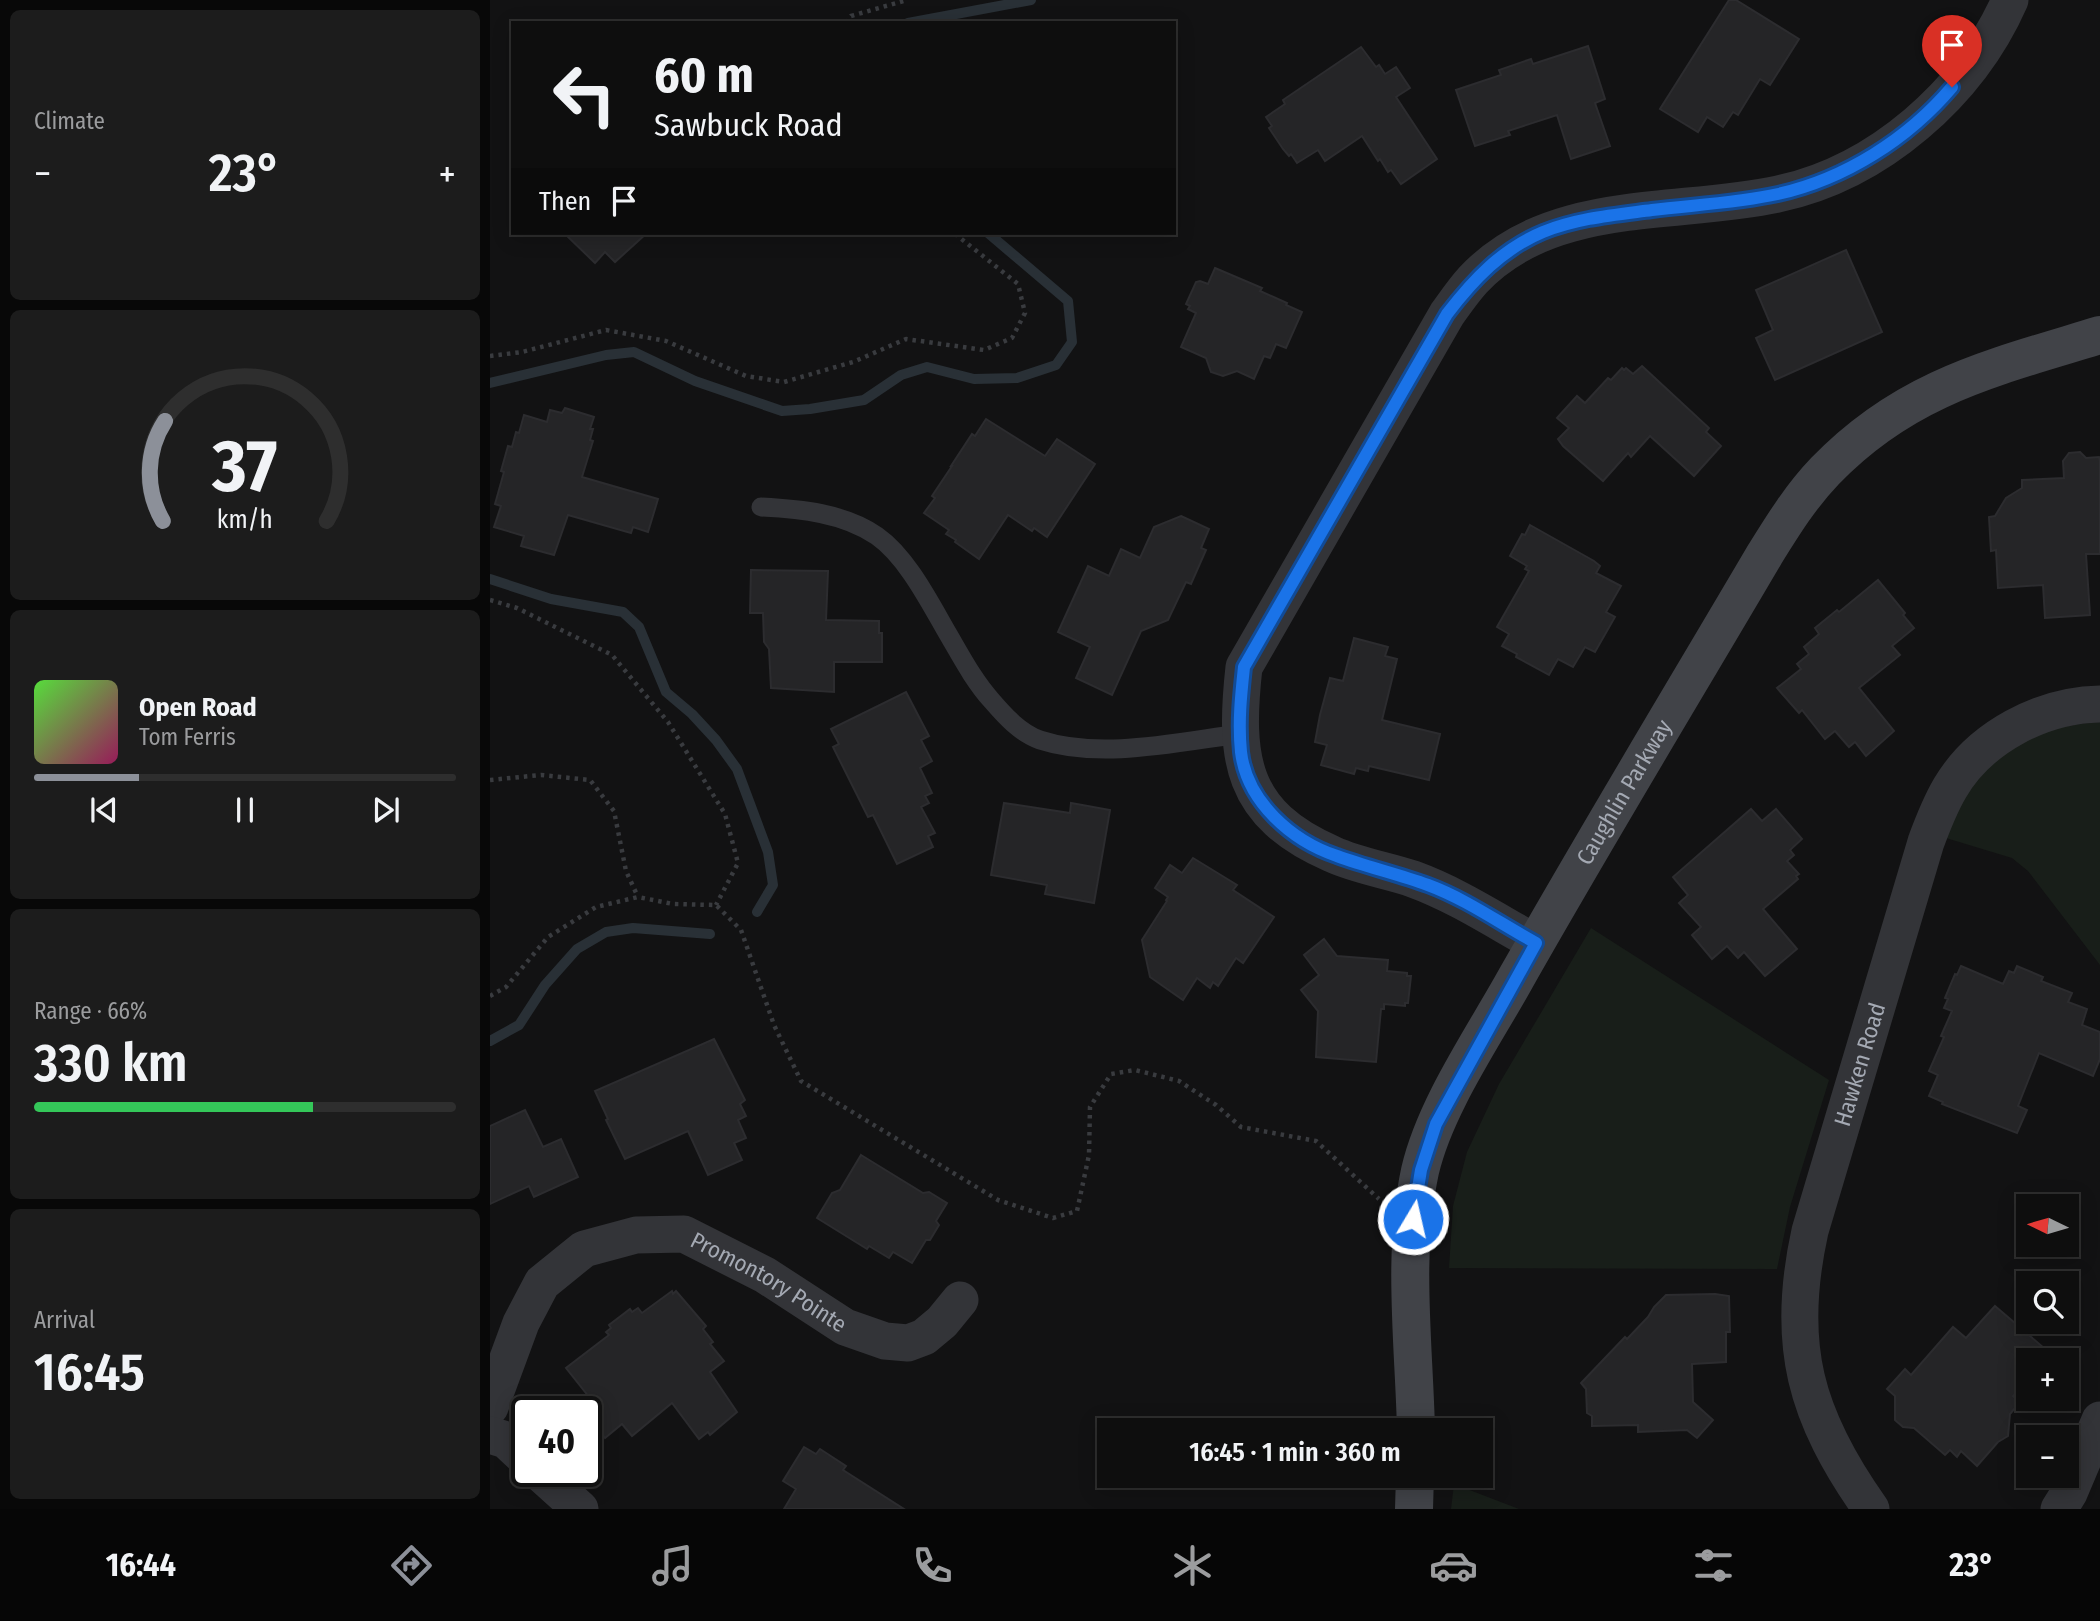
<!DOCTYPE html>
<html lang="en">
<head>
<meta charset="utf-8">
<style>
  body { margin:0; font-family:"Fira Sans Condensed",sans-serif; background:#1c1c1c; color:#f1f3f6; height:100vh; display:flex; flex-direction:column; font-size:26px; white-space:nowrap }
  * { box-sizing:border-box; margin:0 }
  p { font-size:23px; color:#9b9c9e }
  .icon { flex:none; width:38px; height:38px; fill:none; stroke:currentColor; stroke-width:2; stroke-linecap:round; stroke-linejoin:round }
  .map { position:relative; flex:1; overflow:hidden }
  .sheet { display:flex; flex-direction:column; gap:10px; padding:10px; background:#080808; width:490px }
  .sheet>* { flex:none }
  .guide { position:absolute; left:21px; top:21px; width:665px; height:214px; border-radius:0px; box-shadow:0 4px 18px #0003,0 0 0 2px #2e2e2e; background:#0e0e0e; color:#f1f3f6; overflow:hidden }
  .needle { width:46px; rotate:275deg }
  .tools { position:absolute; left:1526px; top:1194px; display:grid; gap:14px }
  .tools a { display:grid; place-items:center; width:63px; height:63px; border-radius:0px; background:#0e0e0e; box-shadow:0 4px 18px #0003,0 0 0 2px #2e2e2e; font-size:35px }
  .speed { position:absolute; left:21px; top:1396px; display:flex; gap:14px; font-size:35px; font-weight:700; text-align:center }
  .speed>* { display:grid; place-content:center; width:91px; height:91px; border-radius:50%; background:#0e0e0e; box-shadow:0 4px 18px #0003,0 0 0 2px #2e2e2e; line-height:1 }
  .speed .limit { border:4px solid #111; border-radius:10px; background:#fff; color:#111 }
  .pin { position:absolute; display:grid; place-items:center; width:60px; height:60px; color:#fff; margin:-72px -30px; border-radius:50% 50% 50% 0; rotate:-45deg; box-shadow:0 0 7px #0007 }
  .pin .icon { rotate:45deg }
  .me { position:absolute; width:77px; margin:-38px; rotate:9deg; stroke-linejoin:round; filter:drop-shadow(0 0 5px #0008) }
  .turn { display:flex; align-items:center; gap:24px; height:147px; padding:0 28px; font-size:32px }
  .turn .icon { width:91px; height:91px; stroke-width:2.5 }
  .turn b { display:block; font-size:49px; line-height:60px }
  .then { display:flex; align-items:center; height:66px; padding:0 28px; background:#0003; gap:14px; font-size:26px }
  .big { font-size:52px; font-weight:600; line-height:1.1 }
  .sheet .widget { flex:1; display:flex; flex-direction:column; justify-content:center; gap:10px; min-width:0; padding:0 24px; border-radius:10px; background:#1c1c1c }
  .sheet .dial { align-items:center; gap:0 }
  .dial svg { height:182px; overflow:visible; fill:none; stroke:#2e2e2e; stroke-width:7; stroke-linecap:round; text-anchor:middle }
  .dial text { fill:#f1f3f6; stroke:none }
  .song { display:flex; align-items:center; gap:21px }
  .cover { width:84px; height:84px; border-radius:10px; background:linear-gradient(135deg,hsl(110 70% 55%),hsl(330 70% 35%)) }
  .played { height:7px; border-radius:4px; background:linear-gradient(90deg,#8c9099 25%,#2e2e2e 25%) }
  .keys { display:flex; justify-content:space-around; direction:ltr }
  .heat { display:flex; justify-content:space-between; align-items:center; font-size:38px; direction:ltr }
  .charge { height:10px; border-radius:5px; background:linear-gradient(90deg,#34c759 66%,#2e2e2e 0) }
  .trip { position:absolute; left:607px; top:1418px; width:396px; height:70px; border-radius:0px; background:#0e0e0e; box-shadow:0 4px 18px #0003,0 0 0 2px #2e2e2e; font-weight:600; line-height:70px; text-align:center }
  .dock { display:flex; height:112px; justify-content:space-around; align-items:center; background:#060606; color:#9b9c9e }
  .dock .icon { width:49px; height:49px }
  .dock .selected { color:#8c9099 }
  .dock b { font-size:32px; color:#f1f3f6 }
  main { display:flex; flex:1; min-height:0 }
  .map>svg:first-child { display:block }
</style>
</head>
<body>
<main>
<section class="sheet">
<div class="widget"><p>Climate</p>
<div class="heat"><a>−</a><b class="big">23°</b><a>+</a></div>
</div>
<div class="widget dial"><svg viewBox="0 0 100 80">
<path d="M14 69A42 42 0 1 1 86 69"/>
<path d="M14 69A42 42 0 0 1 15 25" stroke="#8c9099"/>
<text x="50" y="56" font-size="32" font-weight="700">37</text>
<text x="50" y="72" font-size="11">km/h</text>
</svg></div>
<div class="widget">
<div class="song"><i class="cover"></i><div><b>Open Road</b><p>Tom Ferris</p></div></div>
<div class="played"></div>
<div class="keys"><svg class="icon" aria-label="previous" viewBox="0 0 24 24"><path d="M18 5L8 12l10 7zM5 5v14"/></svg><svg class="icon" aria-label="pause" viewBox="0 0 24 24"><path d="M8 5v14M16 5v14"/></svg><svg class="icon" aria-label="next" viewBox="0 0 24 24"><path d="M6 5l10 7-10 7zM19 5v14"/></svg></div>
</div>
<div class="widget"><p>Range · 66%</p><b class="big">330 km</b><div class="charge"></div></div>
<div class="widget"><p>Arrival</p><b class="big">16:45</b></div>
</section>
<div class="map">
<svg width="1610" height="1509" viewBox="0 0 1610 1509">
  <rect width="100%" height="100%" fill="#121213"/>
  <g fill="#181e19">
    <path d="M 1610,722 L 1610,965 L 1538,871 L 1522,858 L 1456,838 C 1461,827 1465,814 1471,803 C 1488,773 1519,745 1551,733 C 1570,726 1590,724 1610,722 Z"/>
    <path d="M 1101,928 L 1339,1080 L 1300,1207 L 1287,1269 L 959,1268 L 963,1206 L 977,1152 L 1009,1084 Z"/>
    <path d="M 964,1484 L 1029,1509 L 961,1509 Z"/>
  </g>
  <g fill="none" stroke-linecap="round" stroke-linejoin="round">
    <g stroke="#293036" stroke-width="10">
      <path d="M 418,23 L 541,0"/>
      <path d="M 0,383 L 116,355 L 144,352 L 205,381 L 292,411 L 320,409 L 374,400 L 411,375 L 437,367 L 484,379 L 527,378 L 566,365 L 582,342 L 578,301 L 498,233"/>
      <path d="M 0,579 L 61,599 L 133,612 L 149,627 L 176,692 L 202,714 L 226,740 L 247,769 L 278,852 L 283,885 L 267,912"/>
      <path d="M 0,1041 L 29,1025 L 55,985 L 87,949 L 116,932 L 143,928 L 220,934"/>
    </g>
  </g>
  <g fill="#252527" stroke="#2c2c2f" stroke-width="2">
    <path d="M 1239,0 L 1246,0 L 1309,39 L 1280,85 L 1270,79 L 1248,115 L 1243,112 L 1233,127 L 1217,117 L 1208,132 L 1170,109 Z"/>
    <path d="M 1098,46 L 1115,99 L 1105,103 L 1120,146 L 1081,159 L 1067,115 L 1018,131 L 1020,135 L 985,146 L 966,90 L 1011,75 L 1009,70 L 1041,59 L 1043,64 Z"/>
    <path d="M 871,47 L 886,67 L 889,65 L 895,74 L 906,67 L 920,88 L 906,97 L 947,159 L 911,184 L 901,170 L 898,172 L 890,159 L 888,161 L 872,136 L 835,161 L 828,150 L 807,163 L 801,154 L 799,156 L 793,149 L 779,128 L 782,126 L 776,117 L 795,104 L 793,100 Z"/>
    <path d="M 74,233 L 157,233 L 125,262 L 115,252 L 105,263 Z"/>
    <path d="M 1356,250 L 1392,332 L 1285,380 L 1266,338 L 1283,330 L 1266,290 Z"/>
    <path d="M 725,268 L 772,288 L 770,291 L 797,303 L 796,305 L 812,312 L 796,348 L 786,344 L 780,358 L 774,356 L 764,379 L 747,371 L 733,376 L 721,372 L 716,358 L 691,347 L 706,313 L 698,309 L 700,306 L 696,304 L 706,282 L 710,281 L 718,284 Z"/>
    <path d="M 1152,366 L 1219,428 L 1216,432 L 1231,446 L 1204,476 L 1160,436 L 1141,457 L 1138,453 L 1113,481 L 1073,446 L 1068,439 L 1079,428 L 1067,418 L 1087,396 L 1095,403 L 1118,378 L 1121,380 L 1132,368 L 1134,370 L 1136,368 L 1143,374 Z"/>
    <path d="M 75,408 L 104,417 L 100,429 L 103,429 L 100,440 L 103,441 L 92,477 L 168,499 L 158,532 L 143,527 L 141,533 L 78,515 L 64,555 L 31,546 L 34,536 L 4,527 L 11,506 L 5,504 L 14,472 L 11,471 L 18,446 L 22,447 L 26,432 L 29,433 L 34,415 L 57,422 L 60,410 L 72,413 Z"/>
    <path d="M 496,419 L 555,456 L 567,439 L 605,464 L 557,537 L 544,528 L 542,531 L 518,515 L 489,559 L 465,542 L 466,540 L 456,534 L 459,530 L 434,513 L 445,498 L 442,496 L 462,466 L 461,466 L 482,434 L 485,436 Z"/>
    <path d="M 1590,452 L 1596,458 L 1609,457 L 1610,461 L 1610,554 L 1596,554 L 1600,615 L 1555,618 L 1553,585 L 1508,588 L 1506,550 L 1501,551 L 1499,517 L 1505,516 L 1516,498 L 1532,488 L 1532,480 L 1574,478 L 1573,461 L 1579,453 Z"/>
    <path d="M 691,516 L 719,529 L 711,548 L 716,550 L 701,584 L 696,582 L 678,620 L 651,631 L 622,695 L 586,678 L 600,647 L 568,632 L 598,566 L 619,576 L 631,549 L 650,558 L 664,527 Z"/>
    <path d="M 1040,525 L 1104,561 L 1110,566 L 1106,573 L 1131,586 L 1116,612 L 1125,617 L 1105,652 L 1095,647 L 1083,667 L 1068,659 L 1059,675 L 1026,657 L 1027,654 L 1012,646 L 1019,634 L 1007,627 L 1039,571 L 1035,569 L 1037,566 L 1020,556 L 1032,534 L 1035,535 Z"/>
    <path d="M 261,570 L 338,571 L 336,620 L 389,621 L 389,633 L 392,633 L 392,662 L 344,662 L 344,692 L 281,688 L 279,649 L 274,642 L 273,613 L 260,613 Z"/>
    <path d="M 1388,580 L 1415,613 L 1413,615 L 1424,628 L 1402,646 L 1410,655 L 1369,688 L 1404,731 L 1376,756 L 1365,742 L 1359,747 L 1345,731 L 1335,739 L 1312,710 L 1309,713 L 1287,688 L 1311,669 L 1307,664 L 1319,654 L 1314,647 L 1329,634 L 1325,628 L 1347,610 L 1349,612 Z"/>
    <path d="M 864,638 L 898,647 L 895,656 L 907,659 L 892,720 L 950,734 L 939,780 L 879,766 L 878,771 L 866,768 L 864,774 L 831,765 L 837,745 L 825,742 L 830,715 L 840,678 L 853,681 Z"/>
    <path d="M 416,692 L 439,736 L 431,740 L 442,761 L 430,768 L 442,793 L 435,796 L 439,803 L 431,807 L 445,833 L 438,836 L 443,847 L 407,864 L 383,815 L 378,817 L 343,747 L 349,744 L 341,729 Z"/>
    <path d="M 514,803 L 580,813 L 581,803 L 620,810 L 604,903 L 555,894 L 557,885 L 501,875 Z"/>
    <path d="M 1261,809 L 1272,821 L 1286,809 L 1312,839 L 1300,850 L 1304,855 L 1297,861 L 1309,874 L 1306,876 L 1308,879 L 1273,909 L 1307,949 L 1275,976 L 1254,952 L 1248,958 L 1237,946 L 1222,959 L 1202,935 L 1211,927 L 1189,903 L 1198,895 L 1183,877 Z"/>
    <path d="M 703,858 L 747,885 L 743,890 L 784,917 L 753,963 L 746,958 L 728,986 L 723,982 L 720,988 L 707,978 L 693,1000 L 660,977 L 652,940 L 677,901 L 676,900 L 678,897 L 665,888 L 680,865 L 692,873 Z"/>
    <path d="M 834,939 L 847,956 L 898,960 L 897,971 L 917,973 L 917,976 L 921,976 L 918,1003 L 915,1003 L 915,1006 L 894,1004 L 894,1009 L 891,1009 L 886,1062 L 826,1057 L 828,1011 L 811,990 L 829,975 L 814,955 Z"/>
    <path d="M 1471,966 L 1513,984 L 1519,971 L 1524,973 L 1527,966 L 1553,977 L 1551,981 L 1582,993 L 1578,1002 L 1597,1009 L 1592,1025 L 1610,1032 L 1610,1059 L 1603,1076 L 1549,1053 L 1528,1106 L 1537,1110 L 1527,1133 L 1452,1104 L 1453,1102 L 1439,1096 L 1448,1075 L 1439,1071 L 1454,1037 L 1451,1036 L 1462,1011 L 1454,1008 L 1458,999 L 1455,998 L 1465,974 L 1467,975 Z"/>
    <path d="M 224,1039 L 255,1100 L 250,1104 L 256,1116 L 248,1120 L 256,1138 L 244,1143 L 252,1160 L 218,1175 L 198,1131 L 135,1159 L 116,1120 L 118,1119 L 105,1091 Z"/>
    <path d="M 35,1110 L 53,1147 L 71,1139 L 88,1177 L 44,1197 L 39,1186 L 0,1204 L 0,1126 Z"/>
    <path d="M 371,1155 L 433,1193 L 439,1192 L 457,1203 L 446,1221 L 449,1225 L 440,1240 L 436,1240 L 422,1263 L 403,1252 L 399,1258 L 379,1246 L 377,1249 L 327,1218 L 342,1193 L 350,1190 Z"/>
    <path d="M 182,1291 L 183,1294 L 186,1291 L 216,1326 L 213,1329 L 223,1342 L 220,1344 L 234,1361 L 220,1372 L 247,1412 L 220,1435 L 218,1432 L 209,1439 L 182,1403 L 142,1436 L 132,1424 L 115,1438 L 112,1434 L 111,1436 L 96,1418 L 96,1412 L 91,1412 L 95,1409 L 90,1403 L 99,1397 L 76,1368 L 119,1335 L 116,1332 L 121,1328 L 119,1325 L 140,1309 L 142,1312 L 148,1308 L 152,1313 Z"/>
    <path d="M 1225,1294 L 1239,1296 L 1240,1332 L 1236,1332 L 1236,1362 L 1202,1364 L 1203,1402 L 1223,1420 L 1207,1438 L 1197,1430 L 1148,1432 L 1148,1425 L 1102,1426 L 1102,1416 L 1097,1413 L 1096,1389 L 1091,1383 L 1135,1337 L 1137,1339 L 1158,1317 L 1164,1307 L 1176,1295 Z"/>
    <path d="M 1505,1306 L 1554,1348 L 1543,1360 L 1538,1360 L 1538,1365 L 1529,1375 L 1535,1381 L 1523,1396 L 1530,1402 L 1520,1414 L 1518,1436 L 1508,1442 L 1487,1466 L 1471,1451 L 1467,1457 L 1460,1450 L 1455,1455 L 1424,1428 L 1413,1427 L 1405,1420 L 1405,1396 L 1397,1389 L 1415,1369 L 1421,1375 L 1463,1327 L 1476,1338 Z"/>
    <path d="M 314,1447 L 326,1454 L 330,1449 L 356,1466 L 353,1470 L 414,1509 L 294,1509 L 306,1489 L 293,1481 Z"/>
  </g>
  <g fill="none" stroke-linecap="round" stroke-linejoin="round">
    <g stroke="#393b3f" stroke-width="4.5" stroke-dasharray="3.5 5" stroke-linecap="butt">
      <path d="M 356,23 L 361,16 L 417,0"/>
      <path d="M 0,356 L 32,352 L 116,330 L 176,341 L 256,376 L 294,382 L 363,362 L 416,339 L 494,350 L 522,338 L 535,313 L 528,284 L 464,233"/>
      <path d="M 0,600 L 27,608 L 122,655 L 178,722 L 235,814 L 248,863 L 226,905"/>
      <path d="M 0,780 L 51,775 L 100,780 L 124,811 L 136,871 L 148,897"/>
      <path d="M 0,996 L 16,987 L 58,937 L 106,907 L 148,897 L 183,904 L 226,905 L 251,930 L 284,1025 L 311,1081 L 508,1200 L 563,1218 L 587,1211 L 599,1155 L 600,1107 L 621,1074 L 645,1070 L 689,1081 L 726,1105 L 751,1127 L 826,1141 L 889,1199"/>
    </g>
    <path stroke="#333438" stroke-width="19" d="M 271,507 C 310,509 354,513 387,536 C 417,557 440,603 458,634 C 472,658 484,681 502,701 C 515,716 530,733 550,740 C 611,760 688,742 750,734"/>
    <g stroke="#333438" stroke-width="37">
      <path d="M 1046,943 C 1006,921 967,895 923,879 C 897,870 868,866 842,854 C 750,814 744,758 754,667 L 957,314 C 965,303 973,291 983,280 C 1060,197 1186,216 1288,194 C 1388,173 1479,93 1520,0"/>
      <path id="s1" d="M 0,1407 L 31,1323 L 52,1283 L 94,1249 L 146,1235 L 194,1234 L 275,1275 L 355,1327 L 395,1341 L 418,1343 L 434,1337 L 452,1322 L 470,1300"/>
      <path d="M 0,1435 L 16,1440 L 37,1460"/>
      <path d="M 49,1472 L 90,1509"/>
      <path id="s2" d="M 1381,1509 C 1315,1416 1295,1344 1320,1231 L 1436,842 C 1443,823 1450,805 1460,788 C 1490,737 1552,705 1610,704"/>
      <path d="M 1569,1509 L 1579,1493 L 1610,1420"/>
    </g>
    <g stroke="#414348" stroke-width="38">
      <path id="s3" d="M 926,1430 C 924,1345 912,1255 930,1171 C 945,1106 994,1036 1026,978 C 1107,835 1192,695 1275,554 C 1293,525 1311,496 1335,471 C 1416,387 1502,368 1610,335"/>
      <path d="M 924,1509 L 925,1475"/>
    </g>
  </g>
  <g fill="none" stroke-linecap="round" stroke-linejoin="round">
    <defs>
      <path id="route" d="M 923,1219 L 931,1170 L 946,1124 L 1046,943 C 1011,924 976,899 938,885 C 908,874 877,867 847,856 C 802,841 757,802 751,752 C 748,723 751,695 754,667 L 957,314 C 983,280 1012,249 1053,232 C 1088,218 1124,215 1162,210 C 1203,205 1247,203 1288,194 C 1355,179 1418,139 1462,87"/>
    </defs>
    <use href="#route" stroke="#114b97" stroke-width="18"/>
    <use href="#route" stroke="#1a73e8" stroke-width="12"/>
  </g>
  <g text-anchor="middle" stroke-width="7" stroke-linejoin="round" paint-order="stroke">
    <g font-size="23" fill="#a4a9b3" stroke="#0d0d0e">
      <text dy="8" stroke="none"><textPath href="#s3" startOffset="691">Caughlin Parkway</textPath></text>
      <text dy="8" stroke="none"><textPath href="#s2" startOffset="469">Hawken Road</textPath></text>
      <text dy="8" stroke="none"><textPath href="#s1" startOffset="388">Promontory Pointe</textPath></text>
    </g>
  </g>
</svg>
<div class="tools">
<a><svg class="needle" viewBox="-14 -14 28 28"><path d="M0-13l5 13h-10z" fill="#e53935"/><path d="M0 13l5-13h-10z" fill="#9b9c9e"/></svg></a>
<a><svg class="icon" aria-label="search" viewBox="0 0 24 24"><circle cx="10" cy="10" r="6"/><path d="M15 15l6 6"/></svg></a>
<a>+</a>
<a>−</a>
</div>
<div class="speed"><div class="limit">40</div></div>
<div class="pin" style="left:1462px;top:87px;background:#d93025"><svg class="icon" aria-label="arrive" viewBox="0 0 24 24"><path d="M6 21V4h12l-3 4 3 4H6"/></svg></div>
<svg class="me" style="left:923px;top:1219px" viewBox="-20 -20 40 40"><circle r="17" fill="#1a73e8" stroke="#fff" stroke-width="3"/><path d="M0-11L8 9 0 5-8 9z" fill="#fff"/></svg>
<div class="trip">16:45 · 1 min · 360 m</div>
<div class="guide">
<div class="turn"><svg class="icon" aria-label="left" viewBox="0 0 24 24"><path d="M17 20v-9H6M10 6l-5 5 5 5"/></svg><div><b>60 m</b>Sawbuck Road</div></div>
<div class="then">Then<svg class="icon" aria-label="arrive" viewBox="0 0 24 24"><path d="M6 21V4h12l-3 4 3 4H6"/></svg></div>
</div>
</div>
</main>
<nav class="dock">
<b>16:44</b>
<svg class="icon selected" aria-label="directions" viewBox="0 0 24 24"><path d="M12 3l9 9-9 9-9-9zM9 14v-3h6M13 9l2 2-2 2"/></svg>
<svg class="icon" aria-label="music" viewBox="0 0 24 24"><path d="M9 18V5l10-2v13"/><circle cx="6" cy="18" r="3"/><circle cx="16" cy="16" r="3"/></svg>
<svg class="icon" aria-label="phone" viewBox="0 0 24 24"><path d="M5 4h4l2 5-3 2q2 4 5 5l2-3 5 2v4C11 20 4 13 5 4z"/></svg>
<svg class="icon" aria-label="climate" viewBox="0 0 24 24"><path d="M12 3v18M4 7l16 10M4 17L20 7"/></svg>
<svg class="icon" aria-label="car" viewBox="0 0 24 24"><path d="M5 17H2v-5l4-1 3-4h7l3 4 3 1v5h-3M9 17h6M6 11h13"/><circle cx="7" cy="17" r="2"/><circle cx="17" cy="17" r="2"/></svg>
<svg class="icon" aria-label="filters" viewBox="0 0 24 24"><path d="M4 7h16M4 17h16"/><circle cx="9" cy="7" r="2"/><circle cx="15" cy="17" r="2"/></svg>
<b>23°</b>
</nav>
</body>
</html>
